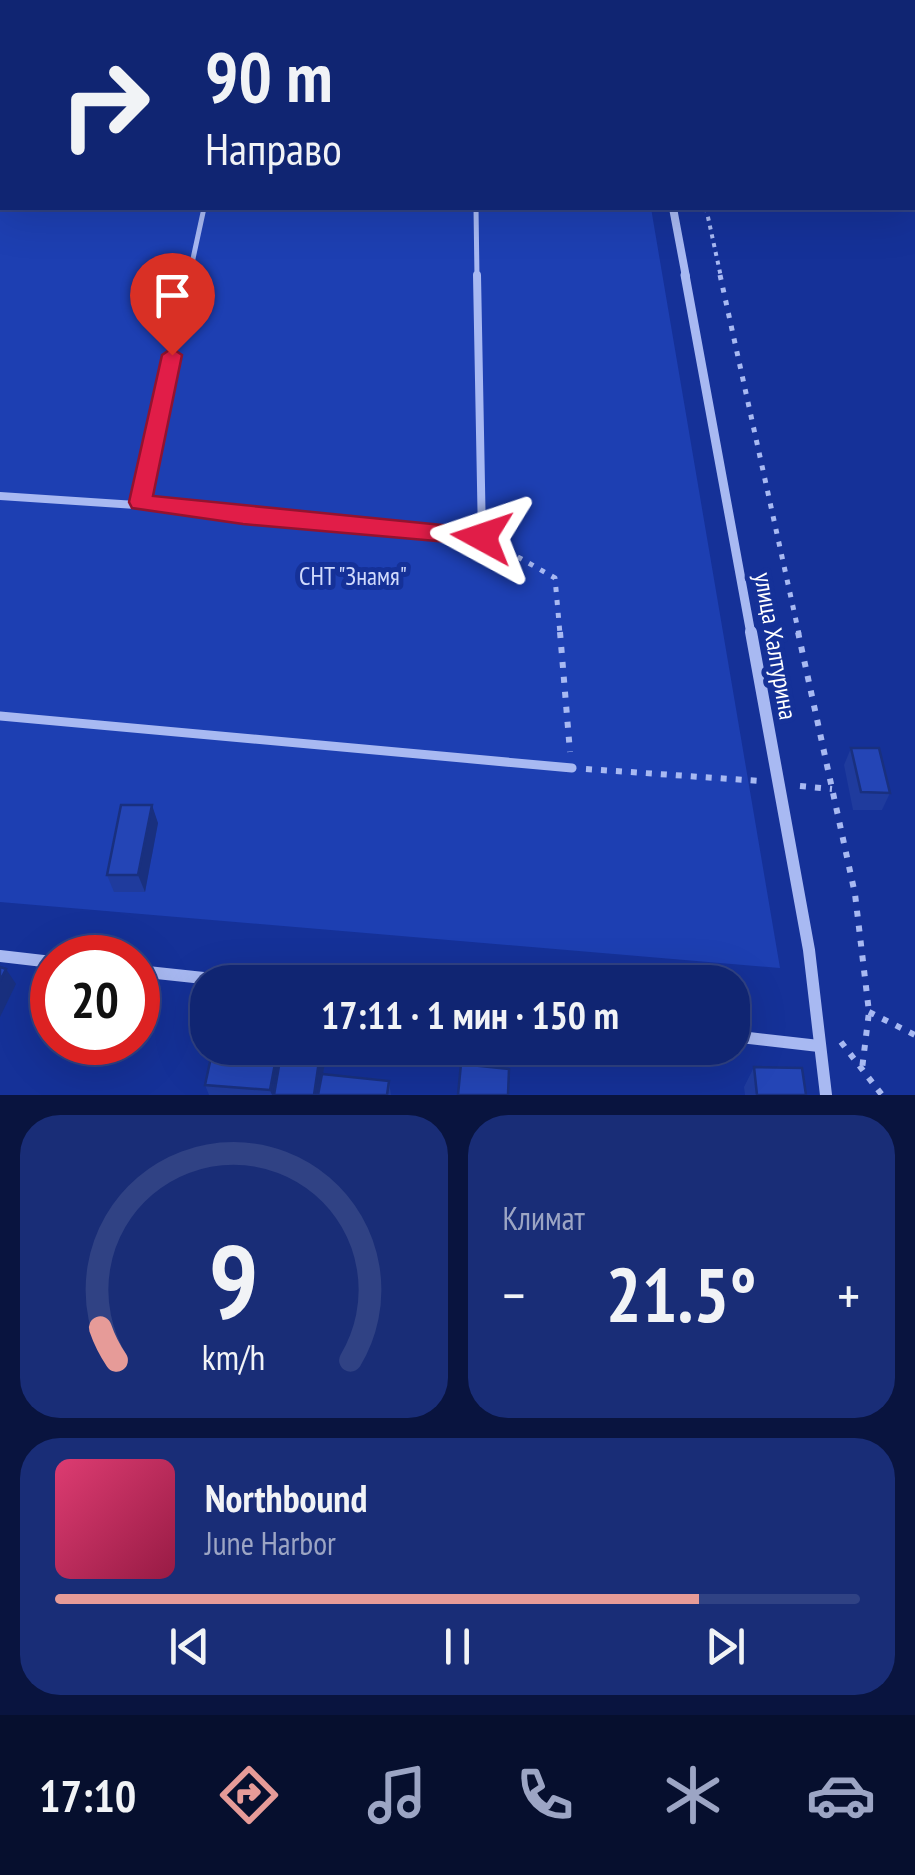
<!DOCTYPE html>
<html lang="ru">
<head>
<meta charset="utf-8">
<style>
  body { margin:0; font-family:"PT Sans Narrow",sans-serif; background:#192d77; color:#f1f3f6; height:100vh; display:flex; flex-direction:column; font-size:38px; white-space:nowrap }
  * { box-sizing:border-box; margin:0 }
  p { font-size:32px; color:#9ca5c4 }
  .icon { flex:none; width:55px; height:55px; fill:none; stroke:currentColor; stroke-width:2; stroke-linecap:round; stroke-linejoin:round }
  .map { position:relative; height:1095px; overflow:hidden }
  .details { display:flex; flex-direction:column; gap:20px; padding:20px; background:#09143f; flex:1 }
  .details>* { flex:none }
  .top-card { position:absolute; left:0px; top:0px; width:915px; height:210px; box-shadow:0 10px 40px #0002,0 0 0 2px #304284; background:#102572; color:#f1f3f6; overflow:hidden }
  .speed { position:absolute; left:30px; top:935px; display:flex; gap:20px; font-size:50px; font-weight:700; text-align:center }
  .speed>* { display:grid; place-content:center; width:130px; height:130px; border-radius:50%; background:#102572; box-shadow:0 10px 40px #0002,0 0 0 2px #304284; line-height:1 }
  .speed .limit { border:15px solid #d22; background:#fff; color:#111 }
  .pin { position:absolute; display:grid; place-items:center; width:85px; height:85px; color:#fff; margin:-102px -42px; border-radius:50% 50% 50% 0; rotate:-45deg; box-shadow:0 0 10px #0007 }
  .pin .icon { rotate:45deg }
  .me { position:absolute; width:110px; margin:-55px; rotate:275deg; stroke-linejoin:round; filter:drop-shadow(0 0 8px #0008) }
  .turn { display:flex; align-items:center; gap:35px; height:210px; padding:0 40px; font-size:45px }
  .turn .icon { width:130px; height:130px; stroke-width:2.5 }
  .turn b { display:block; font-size:70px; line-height:85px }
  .big { font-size:75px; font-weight:700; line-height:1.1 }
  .details .tile { flex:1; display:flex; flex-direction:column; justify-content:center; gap:15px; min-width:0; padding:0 35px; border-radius:40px; background:#192d77 }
  .details .dial { align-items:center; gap:0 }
  .dial svg { height:260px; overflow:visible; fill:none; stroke:#304284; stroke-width:7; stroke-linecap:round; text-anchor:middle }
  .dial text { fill:#f1f3f6; stroke:none }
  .song { display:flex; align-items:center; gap:30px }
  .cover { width:120px; height:120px; border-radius:15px; background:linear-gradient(135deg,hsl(340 70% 55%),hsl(340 70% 35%)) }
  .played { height:10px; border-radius:5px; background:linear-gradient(90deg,#e69b98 80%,#304284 80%) }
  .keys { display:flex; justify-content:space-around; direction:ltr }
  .heat { display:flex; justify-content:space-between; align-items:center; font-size:55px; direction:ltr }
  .details .tiles { flex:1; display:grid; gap:20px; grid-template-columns:1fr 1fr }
  .tile:last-child { grid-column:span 2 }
  .trip { position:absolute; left:190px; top:965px; width:560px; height:100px; border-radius:40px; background:#102572; box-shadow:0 10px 40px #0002,0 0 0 2px #304284; font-weight:700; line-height:100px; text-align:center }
  .menu { display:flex; height:160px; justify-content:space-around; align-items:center; background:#060f2e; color:#9ca5c4 }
  .menu .icon { width:70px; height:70px }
  .menu .selected { color:#e69b98 }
  .menu b { font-size:45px; color:#f1f3f6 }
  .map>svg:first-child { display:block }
</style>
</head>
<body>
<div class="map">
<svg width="915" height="1095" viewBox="0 0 915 1095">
  <rect width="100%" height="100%" fill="#153198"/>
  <path fill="#1d3fb2" d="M 0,0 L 616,0 L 2,2 L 2,208 L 651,208 L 780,968 L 0,902 Z"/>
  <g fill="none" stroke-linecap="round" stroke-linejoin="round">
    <path stroke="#a8b9f2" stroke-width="4" stroke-dasharray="4 5" stroke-linecap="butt" d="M 706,208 L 721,277"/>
    <g stroke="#a8b9f2" stroke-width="5" stroke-dasharray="5 8" stroke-linecap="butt">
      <path d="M 720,275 L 799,634"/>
      <path d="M 495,544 L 555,578 L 560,634"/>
    </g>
    <g stroke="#a8b9f2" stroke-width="6" stroke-dasharray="6 9" stroke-linecap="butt">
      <path d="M 560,632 L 570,752"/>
      <path d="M 798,632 L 855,894 L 869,1012 L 862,1069"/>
      <path d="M 586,769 L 760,781"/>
      <path d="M 800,786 L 832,789"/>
      <path d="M 869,1012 L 915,1035"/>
      <path d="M 841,1042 L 882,1095"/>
    </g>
    <g stroke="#a8b9f2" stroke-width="5">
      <path d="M 0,52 L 2,47"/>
      <path d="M 476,208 L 477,277"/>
      <path d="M 189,277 L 204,208"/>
    </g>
    <g stroke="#a8b9f2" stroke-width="8">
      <path d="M 0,496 L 181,508 L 482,537 L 477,275"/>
      <path d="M 140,502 L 189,275"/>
    </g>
    <path stroke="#a8b9f2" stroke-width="9" d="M 0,716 L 572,768"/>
    <path stroke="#a8b9f2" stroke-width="8" d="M 673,208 L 686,277"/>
    <path stroke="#a8b9f2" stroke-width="9" d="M 685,275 L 751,634"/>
    <g stroke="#a8b9f2" stroke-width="12">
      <path d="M 751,632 L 809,950 L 826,1095"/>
      <path d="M 0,956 L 52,962"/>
      <path d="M 138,971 L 241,982"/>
      <path d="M 732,1036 L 819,1046"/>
    </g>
  </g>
  <g fill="#1f3b9d">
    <path d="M 851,748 L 890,793 L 882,810 L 853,810 L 844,765 Z"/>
    <path d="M 158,823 L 145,892 L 114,892 L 107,875 Z"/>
    <path d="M 52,1016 L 52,1042 L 108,1042 L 96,1067 L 51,1051 L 41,1037 Z"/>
    <path d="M 213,1048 L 327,1048 L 323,1074 L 389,1081 L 391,1095 L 209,1095 L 205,1085 Z"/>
    <path d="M 754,1067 L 806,1095 L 745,1095 L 744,1087 Z"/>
  </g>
  <g fill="#19307f">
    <path d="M 152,805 L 158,823 L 145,892 L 138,875 Z"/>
    <path d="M 6,969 L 16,984 L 0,1017 L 0,981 Z"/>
    <path d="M 93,1042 L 108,1042 L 96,1067 L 88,1053 Z"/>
    <path d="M 278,1048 L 284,1048 L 276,1095 L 272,1095 L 270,1090 Z"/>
    <path d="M 321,1048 L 327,1048 L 320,1095 L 314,1095 Z"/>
  </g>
  <g fill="#2445b6" stroke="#19307f" stroke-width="2.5">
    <path d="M 851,748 L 879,748 L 890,793 L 861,792 Z"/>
    <path d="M 121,805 L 152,805 L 138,875 L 107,875 Z"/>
    <path d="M 0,967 L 6,969 L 0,981 Z"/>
    <path d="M 52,1016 L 52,1041 L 41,1037 Z"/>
    <path d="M 57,1042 L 93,1042 L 88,1053 Z"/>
    <path d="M 213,1048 L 278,1048 L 270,1090 L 205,1085 Z"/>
    <path d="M 282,1048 L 321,1048 L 314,1095 L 274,1095 Z"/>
    <path d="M 461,1064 L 509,1069 L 508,1095 L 458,1095 Z"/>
    <path d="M 754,1067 L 802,1068 L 806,1095 L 757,1095 Z"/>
    <path d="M 322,1074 L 389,1081 L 387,1095 L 318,1095 Z"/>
  </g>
  <path fill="#e11d48" stroke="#92132f" stroke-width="2.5" d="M 172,348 L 182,355 L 153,496 L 482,529 L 494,537 L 490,543 L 482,545 L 243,524 L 132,508 L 129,502 L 162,355 Z"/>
  <g text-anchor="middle" stroke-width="10" stroke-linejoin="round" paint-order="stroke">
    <g font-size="25" fill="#d0dafc" stroke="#153198">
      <text x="353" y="585">СНТ "Знамя"</text>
    </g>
    <g font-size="25" fill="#fff" stroke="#153198">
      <text transform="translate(776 646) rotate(80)" y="9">улица Халтурина</text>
    </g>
  </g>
</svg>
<div class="speed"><div class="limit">20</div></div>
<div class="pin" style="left:172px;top:355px;background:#d93025"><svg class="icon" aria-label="arrive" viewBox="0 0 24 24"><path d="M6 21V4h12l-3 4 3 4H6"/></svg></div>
<svg class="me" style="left:482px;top:537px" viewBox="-20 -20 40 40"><path d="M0-17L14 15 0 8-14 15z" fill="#e11d48" stroke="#fff" stroke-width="4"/></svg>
<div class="trip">17:11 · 1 мин · 150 m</div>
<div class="top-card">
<div class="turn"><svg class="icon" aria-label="right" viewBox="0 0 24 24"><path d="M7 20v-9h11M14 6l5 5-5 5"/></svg><div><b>90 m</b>Направо</div></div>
</div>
</div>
<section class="details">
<div class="tiles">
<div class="tile dial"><svg viewBox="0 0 100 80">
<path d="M14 69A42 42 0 1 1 86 69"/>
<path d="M14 69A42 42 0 0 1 9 59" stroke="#e69b98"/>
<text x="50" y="56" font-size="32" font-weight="700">9</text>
<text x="50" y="72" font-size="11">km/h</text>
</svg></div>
<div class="tile"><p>Климат</p>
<div class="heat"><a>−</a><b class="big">21.5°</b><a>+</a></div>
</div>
<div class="tile">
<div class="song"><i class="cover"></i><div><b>Northbound</b><p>June Harbor</p></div></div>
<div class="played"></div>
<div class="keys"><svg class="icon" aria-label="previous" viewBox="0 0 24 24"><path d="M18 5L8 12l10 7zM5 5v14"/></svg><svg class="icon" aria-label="pause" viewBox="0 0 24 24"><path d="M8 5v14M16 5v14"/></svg><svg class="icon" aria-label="next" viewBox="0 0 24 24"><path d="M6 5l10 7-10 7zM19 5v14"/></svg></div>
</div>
</div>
</section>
<nav class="menu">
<b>17:10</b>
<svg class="icon selected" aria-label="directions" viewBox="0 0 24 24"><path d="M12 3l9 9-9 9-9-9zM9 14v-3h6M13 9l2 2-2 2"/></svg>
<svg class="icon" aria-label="music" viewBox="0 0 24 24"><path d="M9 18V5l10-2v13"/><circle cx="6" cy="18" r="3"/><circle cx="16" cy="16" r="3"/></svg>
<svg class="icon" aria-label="phone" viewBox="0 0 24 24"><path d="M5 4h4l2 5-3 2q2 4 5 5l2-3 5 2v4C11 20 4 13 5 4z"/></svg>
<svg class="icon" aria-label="climate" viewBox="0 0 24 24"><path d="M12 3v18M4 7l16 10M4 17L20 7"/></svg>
<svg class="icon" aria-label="car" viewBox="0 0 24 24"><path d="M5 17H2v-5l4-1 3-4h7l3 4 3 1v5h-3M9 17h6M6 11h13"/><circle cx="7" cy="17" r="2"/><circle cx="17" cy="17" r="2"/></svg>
</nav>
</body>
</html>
